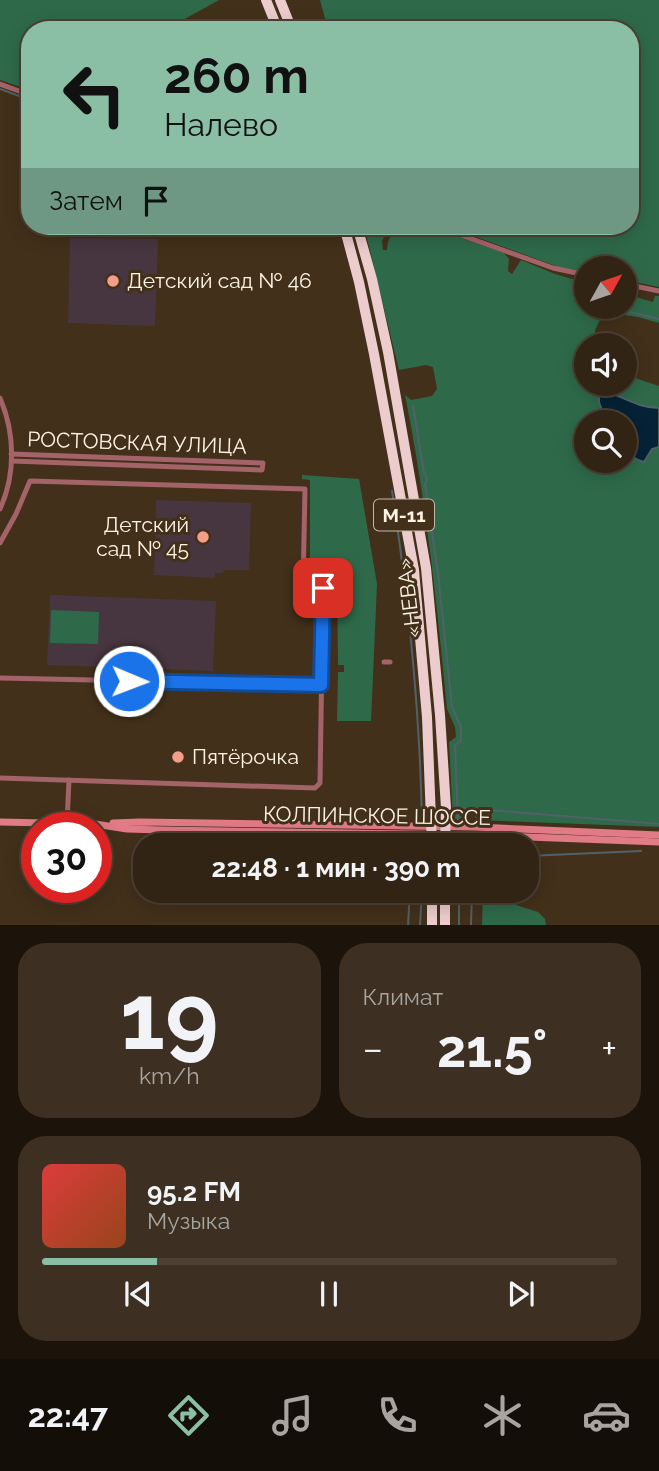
<!DOCTYPE html>
<html lang="ru">
<head>
<meta charset="utf-8">
<style>
  body { margin:0; font-family:Raleway,sans-serif; background:#3d3022; color:#f1f3f6; height:100vh; display:flex; flex-direction:column; font-size:26px; white-space:nowrap }
  * { box-sizing:border-box; margin:0 }
  p { font-size:23px; color:#a8a4a0 }
  .icon { flex:none; width:38px; height:38px; fill:none; stroke:currentColor; stroke-width:2; stroke-linecap:round; stroke-linejoin:round }
  .map { position:relative; height:925px; overflow:hidden }
  .panel { display:flex; flex-direction:column; gap:18px; padding:18px; background:#1c140b; flex:1 }
  .panel>* { flex:none }
  .hud { position:absolute; left:21px; top:21px; width:618px; height:214px; border-radius:28px; box-shadow:0 4px 18px #0003,0 0 0 2px #4d4134; background:#8abfa5; color:#111; overflow:hidden }
  .needle { width:46px; rotate:50deg }
  .fabs { position:absolute; left:574px; top:256px; display:grid; gap:14px }
  .fabs a { display:grid; place-items:center; width:63px; height:63px; border-radius:50%; background:#322414; box-shadow:0 4px 18px #0003,0 0 0 2px #4d4134; font-size:35px }
  .speed { position:absolute; left:21px; top:812px; display:flex; gap:14px; font-size:35px; font-weight:700; text-align:center }
  .speed>* { display:grid; place-content:center; width:91px; height:91px; border-radius:50%; background:#322414; box-shadow:0 4px 18px #0003,0 0 0 2px #4d4134; line-height:1 }
  .speed .limit { border:10px solid #d22; background:#fff; color:#111 }
  .pin { position:absolute; display:grid; place-items:center; width:60px; height:60px; color:#fff; margin:-30px; border-radius:14px; box-shadow:0 4px 10px #0006 }
  .me { position:absolute; width:77px; margin:-38px; rotate:91deg; stroke-linejoin:round; filter:drop-shadow(0 0 5px #0008) }
  .turn { display:flex; align-items:center; gap:24px; height:147px; padding:0 28px; font-size:32px }
  .turn .icon { width:91px; height:91px; stroke-width:2.5 }
  .turn b { display:block; font-size:49px; line-height:60px }
  .then { display:flex; align-items:center; height:66px; padding:0 28px; background:#0003; gap:14px; font-size:26px }
  .big { font-size:52px; font-weight:700; line-height:1.1 }
  .panel .card { flex:1; display:flex; flex-direction:column; justify-content:center; gap:10px; min-width:0; padding:0 24px; border-radius:28px; background:#3d3022 }
  .panel .dial { align-items:center; gap:0 }
  .dial b { font-size:91px; line-height:1 }
  .song { display:flex; align-items:center; gap:21px }
  .cover { width:84px; height:84px; border-radius:10px; background:linear-gradient(135deg,hsl(0 70% 55%),hsl(20 70% 35%)) }
  .played { height:7px; border-radius:4px; background:linear-gradient(90deg,#8abfa5 20%,#4d4134 20%) }
  .keys { display:flex; justify-content:space-around; direction:ltr }
  .heat { display:flex; justify-content:space-between; align-items:center; font-size:38px; direction:ltr }
  .panel .tiles { flex:1; display:grid; gap:18px; grid-template-columns:1fr 1fr }
  .card:last-child { grid-column:span 2 }
  .trip { position:absolute; left:133px; top:833px; width:406px; height:70px; border-radius:28px; background:#322414; box-shadow:0 4px 18px #0003,0 0 0 2px #4d4134; font-weight:700; line-height:70px; text-align:center }
  .dock { display:flex; height:112px; justify-content:space-around; align-items:center; background:#140e08; color:#a8a4a0 }
  .dock .icon { width:49px; height:49px }
  .dock .active { color:#8abfa5 }
  .dock b { font-size:32px; color:#f1f3f6 }
  .map>svg:first-child { display:block }
</style>
</head>
<body>
<div class="map">
<svg width="659" height="925" viewBox="0 0 659 925">
  <rect width="100%" height="100%" fill="#42301a"/>
  <g fill="#473640">
    <path d="M 70,238 L 158,239 L 155,326 L 68,323 Z"/>
    <path d="M 156,500 L 251,503 L 249,570 L 224,570 L 223,573 L 215,573 L 215,578 L 154,575 Z"/>
    <path d="M 50,595 L 216,601 L 213,671 L 47,665 Z"/>
  </g>
  <g fill="#2e6a4a">
    <path d="M 0,0 L 219,0 L 165,30 L 30,30 L 30,90 L 0,80 Z"/>
    <path d="M 320,0 L 659,0 L 659,287 L 625,280 L 625,268 L 586,268 L 586,273 L 559,267 L 446,226 L 630,226 L 630,30 L 328,30 Z"/>
    <path d="M 364,226 L 381,226 L 384,237 L 382,241 L 383,250 L 387,250 L 388,242 L 395,226 L 428,226 L 504,253 L 509,259 L 508,271 L 512,274 L 521,260 L 555,274 L 586,283 L 586,306 L 625,306 L 625,294 L 653,302 L 655,296 L 659,296 L 659,323 L 638,317 L 604,312 L 595,330 L 595,337 L 592,345 L 586,345 L 586,383 L 625,383 L 625,358 L 630,360 L 626,375 L 659,386 L 659,408 C 644,408 627,402 615,393 L 599,406 L 609,422 L 586,422 L 586,460 L 625,460 L 625,448 L 629,455 L 647,459 L 652,449 L 659,447 L 659,827 L 475,820 L 475,812 L 467,815 L 464,819 L 453,819 L 449,742 L 456,737 L 455,727 L 447,709 C 437,604 426,499 405,395 L 411,400 L 432,396 L 437,389 L 433,367 L 426,365 L 399,370 Z"/>
    <path d="M 302,475 L 359,479 L 377,584 L 371,721 L 337,721 L 338,672 L 344,672 L 344,665 L 338,665 L 337,584 L 310,581 L 310,480 L 302,479 Z"/>
    <path d="M 51,610 L 99,612 L 98,644 L 50,643 Z"/>
    <path d="M 483,891 L 514,891 L 516,905 L 538,912 L 545,919 L 546,925 L 482,925 Z"/>
  </g>
  <path fill="#052236" stroke="#50616a" stroke-width="2" d="M 601,390 C 622,395 636,408 659,408 L 659,447 L 652,449 L 644,462 C 621,456 625,441 625,422 L 609,422 C 603,412 595,402 601,390 Z"/>
  <g fill="none" stroke-linecap="round" stroke-linejoin="round">
    <g stroke="#50616a" stroke-width="2">
      <path d="M 0,89 L 30,100"/>
      <path d="M 605,306 L 659,319"/>
      <path d="M 413,406 L 424,473 L 426,475 L 427,481 L 425,484 L 438,573 L 452,707 L 461,727 L 461,741 L 455,745 L 458,823"/>
      <path d="M 392,491 C 409,602 420,712 422,824"/>
      <path d="M 458,808 L 501,811 L 659,824"/>
      <path d="M 459,836 L 459,845"/>
      <path d="M 423,837 L 423,845"/>
      <path d="M 221,841 L 274,845"/>
      <path d="M 527,856 L 641,851"/>
      <path d="M 408,925 L 410,891"/>
      <path d="M 420,925 L 422,891"/>
      <path d="M 459,925 L 459,891"/>
      <path d="M 471,925 L 472,891"/>
    </g>
    <g stroke="#a46369" stroke-width="5">
      <path d="M 0,84 L 30,95"/>
      <path d="M 436,226 L 553,268 L 586,275"/>
      <path d="M 316,229 L 321,233"/>
      <path d="M 625,284 L 659,291"/>
      <path d="M 0,398 C 15,433 16,474 0,509"/>
      <path d="M 11,454 L 263,463 L 262,470 L 12,461"/>
      <path d="M 0,543 L 16,514 L 30,481 L 305,489 L 303,587 L 323,588 L 320,783 L 315,788 L 0,778"/>
      <path d="M 384,662 L 390,662"/>
      <path d="M 0,678 L 321,685"/>
      <path d="M 67,823 L 69,780"/>
    </g>
    <g stroke="#e17b86" stroke-width="7">
      <path d="M 0,822 L 95,824 L 127,829 L 161,830 L 475,835 L 659,842"/>
      <path d="M 113,823 L 140,822 L 475,827 L 659,835"/>
    </g>
    <g stroke="#edccce" stroke-width="10">
      <path d="M 266,0 L 278,30"/>
      <path d="M 280,0 L 292,30"/>
      <path d="M 344,226 L 359,282 L 374,354 L 414,570 L 427,717 L 432,845"/>
      <path d="M 357,226 L 372,279 L 388,352 L 426,568 L 440,715 L 446,808 L 445,845"/>
      <path d="M 432,891 L 432,925"/>
      <path d="M 445,925 L 445,891"/>
    </g>
  </g>
  <g fill="none" stroke-linecap="round" stroke-linejoin="round">
    <defs>
      <path id="route" d="M 129,681 L 321,685 L 323,588"/>
    </defs>
    <use href="#route" stroke="#114b97" stroke-width="18"/>
    <use href="#route" stroke="#1a73e8" stroke-width="12"/>
  </g>
  <g fill="#f49e89" stroke="#42301a" stroke-width="2.5">
    <circle cx="113" cy="281" r="7"/>
    <circle cx="203" cy="537" r="7"/>
    <circle cx="178" cy="757" r="7"/>
  </g>
  <g text-anchor="middle" stroke-width="6" stroke-linejoin="round" paint-order="stroke">
    <rect fill="#42301a" stroke="#c6b8a8" stroke-width="2" x="374" y="499.5" width="60" height="31" rx="5"/>
    <g font-size="19" font-weight="bold" fill="#fef3e5">
      <text x="404" y="522">М-11</text>
    </g>
    <g font-size="21" fill="#fef3e5" stroke="#42301a" text-anchor="start">
      <text x="127" y="288">Детский сад № 46</text>
      <text x="189" y="532" text-anchor="end">Детский<tspan x="189" dy="24">сад № 45</tspan></text>
      <text x="192" y="764">Пятёрочка</text>
    </g>
    <g font-size="21" fill="#fef3e5" stroke="#42301a">
      <text transform="translate(137 443) rotate(2)" y="7">РОСТОВСКАЯ УЛИЦА</text>
      <text transform="translate(409 598) rotate(-97)" y="7">«НЕВА»</text>
      <text transform="translate(377 816) rotate(1)" y="7">КОЛПИНСКОЕ ШОССЕ</text>
    </g>
  </g>
</svg>
<div class="fabs">
<a><svg class="needle" viewBox="-14 -14 28 28"><path d="M0-13l5 13h-10z" fill="#e53935"/><path d="M0 13l5-13h-10z" fill="#a8a4a0"/></svg></a>
<a><svg class="icon" aria-label="sound" viewBox="0 0 24 24"><path d="M4 9h4l5-4v14l-5-4H4zM17 9q2 3 0 6"/></svg></a>
<a><svg class="icon" aria-label="search" viewBox="0 0 24 24"><circle cx="10" cy="10" r="6"/><path d="M15 15l6 6"/></svg></a>
</div>
<div class="speed"><div class="limit">30</div></div>
<div class="pin" style="left:323px;top:588px;background:#d93025"><svg class="icon" aria-label="arrive" viewBox="0 0 24 24"><path d="M6 21V4h12l-3 4 3 4H6"/></svg></div>
<svg class="me" style="left:129px;top:681px" viewBox="-20 -20 40 40"><circle r="17" fill="#1a73e8" stroke="#fff" stroke-width="3"/><path d="M0-11L8 9 0 5-8 9z" fill="#fff"/></svg>
<div class="trip">22:48 · 1 мин · 390 m</div>
<div class="hud">
<div class="turn"><svg class="icon" aria-label="left" viewBox="0 0 24 24"><path d="M17 20v-9H6M10 6l-5 5 5 5"/></svg><div><b>260 m</b>Налево</div></div>
<div class="then">Затем<svg class="icon" aria-label="arrive" viewBox="0 0 24 24"><path d="M6 21V4h12l-3 4 3 4H6"/></svg></div>
</div>
</div>
<section class="panel">
<div class="tiles">
<div class="card dial"><b>19</b><p>km/h</p></div>
<div class="card"><p>Климат</p>
<div class="heat"><a>−</a><b class="big">21.5°</b><a>+</a></div>
</div>
<div class="card">
<div class="song"><i class="cover"></i><div><b>95.2 FM</b><p>Музыка</p></div></div>
<div class="played"></div>
<div class="keys"><svg class="icon" aria-label="previous" viewBox="0 0 24 24"><path d="M18 5L8 12l10 7zM5 5v14"/></svg><svg class="icon" aria-label="pause" viewBox="0 0 24 24"><path d="M8 5v14M16 5v14"/></svg><svg class="icon" aria-label="next" viewBox="0 0 24 24"><path d="M6 5l10 7-10 7zM19 5v14"/></svg></div>
</div>
</div>
</section>
<nav class="dock">
<b>22:47</b>
<svg class="icon active" aria-label="directions" viewBox="0 0 24 24"><path d="M12 3l9 9-9 9-9-9zM9 14v-3h6M13 9l2 2-2 2"/></svg>
<svg class="icon" aria-label="music" viewBox="0 0 24 24"><path d="M9 18V5l10-2v13"/><circle cx="6" cy="18" r="3"/><circle cx="16" cy="16" r="3"/></svg>
<svg class="icon" aria-label="phone" viewBox="0 0 24 24"><path d="M5 4h4l2 5-3 2q2 4 5 5l2-3 5 2v4C11 20 4 13 5 4z"/></svg>
<svg class="icon" aria-label="climate" viewBox="0 0 24 24"><path d="M12 3v18M4 7l16 10M4 17L20 7"/></svg>
<svg class="icon" aria-label="car" viewBox="0 0 24 24"><path d="M5 17H2v-5l4-1 3-4h7l3 4 3 1v5h-3M9 17h6M6 11h13"/><circle cx="7" cy="17" r="2"/><circle cx="17" cy="17" r="2"/></svg>
</nav>
</body>
</html>
